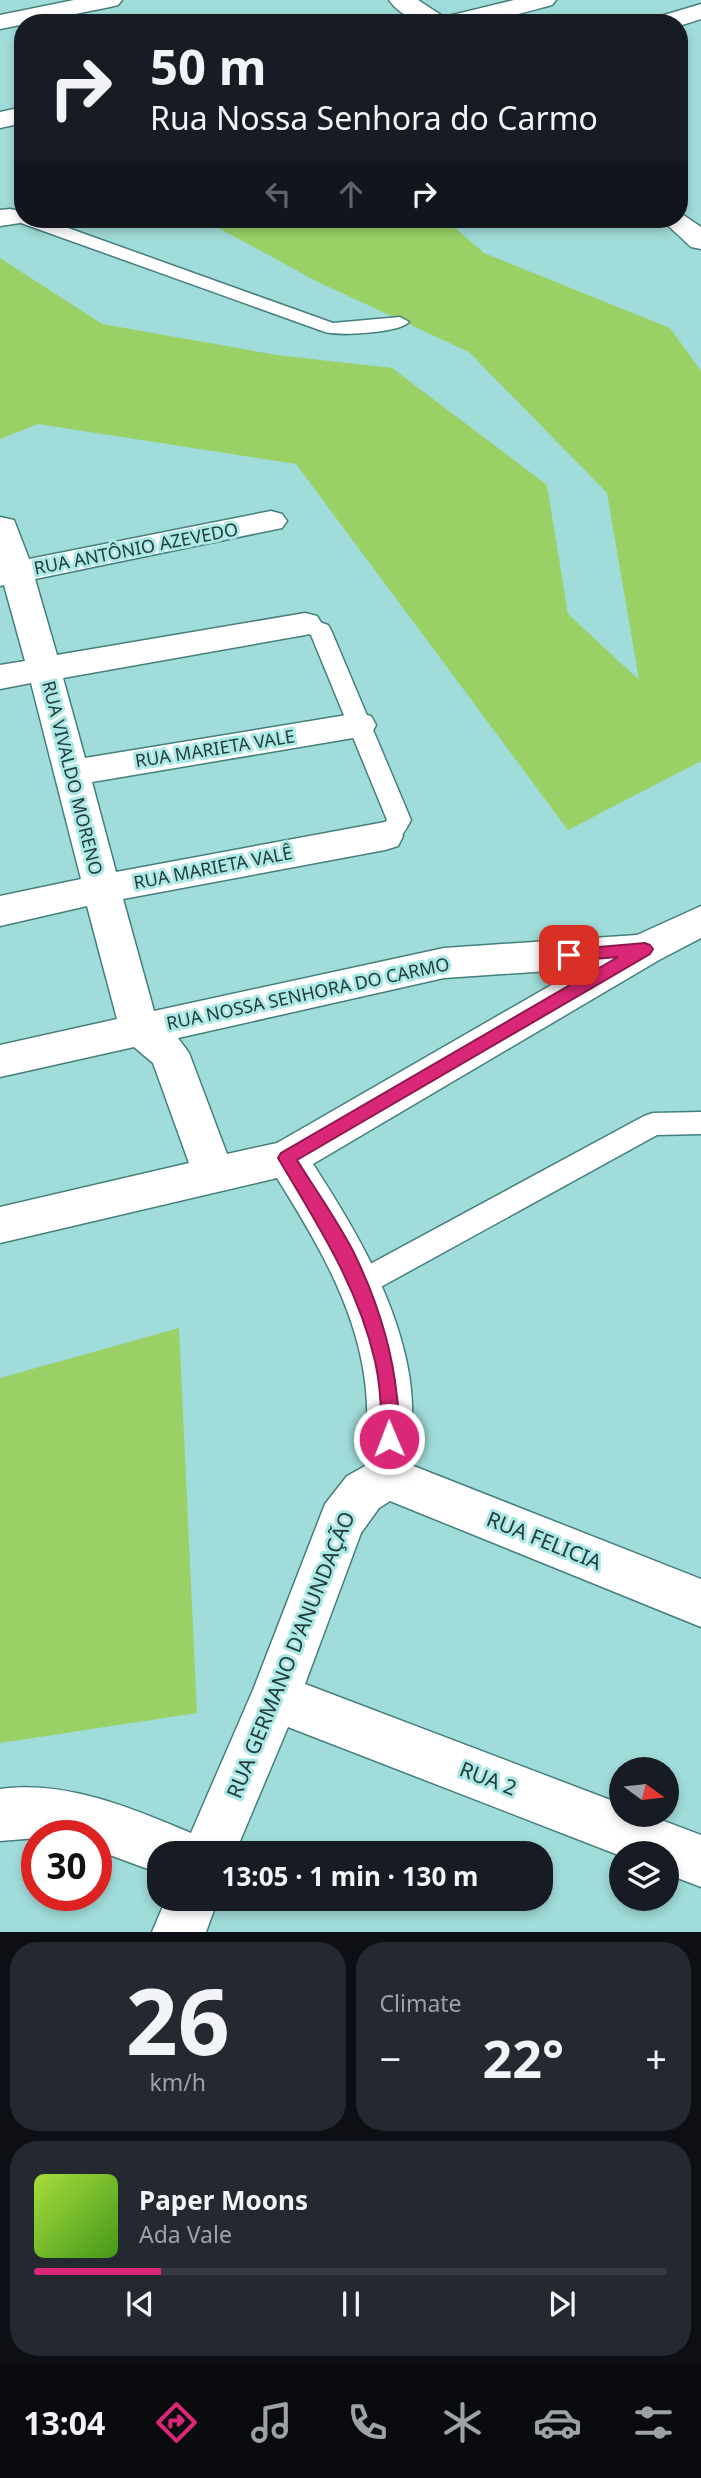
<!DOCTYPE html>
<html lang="en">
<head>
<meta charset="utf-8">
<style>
  body { margin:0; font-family:"Noto Sans",sans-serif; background:#242831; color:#f1f3f6; height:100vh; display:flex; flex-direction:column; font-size:26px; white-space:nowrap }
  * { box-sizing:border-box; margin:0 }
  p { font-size:23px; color:#9ea1a6 }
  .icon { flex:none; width:38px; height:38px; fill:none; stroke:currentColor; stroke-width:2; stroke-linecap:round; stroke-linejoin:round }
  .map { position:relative; height:1932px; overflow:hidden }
  .sheet { display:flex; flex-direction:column; gap:10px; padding:10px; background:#0d0f14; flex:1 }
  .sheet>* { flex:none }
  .hud { position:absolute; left:14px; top:14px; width:674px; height:214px; border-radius:28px; box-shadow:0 4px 10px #0003; background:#171b24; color:#f1f3f6; overflow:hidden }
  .needle { width:46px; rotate:105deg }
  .tools { position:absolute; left:609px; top:1757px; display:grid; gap:14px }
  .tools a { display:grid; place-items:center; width:70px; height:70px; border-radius:50%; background:#171b24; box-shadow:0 4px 10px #0003; font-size:35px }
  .speed { position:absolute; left:21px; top:1820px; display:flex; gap:14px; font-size:35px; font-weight:700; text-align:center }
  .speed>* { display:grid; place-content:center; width:91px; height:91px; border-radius:50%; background:#171b24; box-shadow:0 4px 10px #0003; line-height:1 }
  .speed .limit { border:10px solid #d22; background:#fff; color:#111 }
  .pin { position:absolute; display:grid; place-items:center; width:60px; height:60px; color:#fff; margin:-30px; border-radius:14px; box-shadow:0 4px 10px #0006 }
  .me { position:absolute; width:77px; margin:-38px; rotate:359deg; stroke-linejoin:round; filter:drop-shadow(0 0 5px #0008) }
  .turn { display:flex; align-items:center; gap:24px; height:147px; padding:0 21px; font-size:32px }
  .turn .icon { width:91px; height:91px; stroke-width:2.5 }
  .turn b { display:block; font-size:49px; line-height:60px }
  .lanes { display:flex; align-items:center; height:66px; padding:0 21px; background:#0003; justify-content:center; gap:35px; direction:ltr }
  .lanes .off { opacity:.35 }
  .big { font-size:52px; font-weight:700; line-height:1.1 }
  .sheet .widget { flex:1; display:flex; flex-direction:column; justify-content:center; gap:10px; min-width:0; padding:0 24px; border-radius:28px; background:#242831 }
  .sheet .dial { align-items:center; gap:0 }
  .dial b { font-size:91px; line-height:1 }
  .song { display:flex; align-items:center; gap:21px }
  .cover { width:84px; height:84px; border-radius:10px; background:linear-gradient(135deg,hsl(80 70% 55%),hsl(100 70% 35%)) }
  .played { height:7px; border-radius:4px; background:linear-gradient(90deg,#db2777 20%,#363941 20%) }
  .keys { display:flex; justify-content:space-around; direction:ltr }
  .heat { display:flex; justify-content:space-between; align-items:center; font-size:38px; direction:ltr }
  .sheet .tiles { flex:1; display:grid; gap:10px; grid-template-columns:1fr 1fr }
  .widget:last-child { grid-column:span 2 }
  .trip { position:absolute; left:147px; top:1841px; width:406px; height:70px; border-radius:28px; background:#171b24; box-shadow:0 4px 10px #0003; font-weight:700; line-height:70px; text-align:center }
  .menu { display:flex; height:112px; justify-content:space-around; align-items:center; background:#090b0e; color:#9ea1a6 }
  .menu .icon { width:49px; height:49px }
  .menu .active { color:#db2777 }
  .menu b { font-size:32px; color:#f1f3f6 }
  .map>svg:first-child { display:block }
</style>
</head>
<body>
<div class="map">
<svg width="701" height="1932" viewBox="0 0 701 1932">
  <rect width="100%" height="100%" fill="#a0dcd9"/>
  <g fill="#99d167">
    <path d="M 217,219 L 445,219 L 484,253 L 670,328 L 701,371 L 701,761 L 568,830 L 296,464 L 38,424 L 0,439 L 0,258 L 102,324 L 277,355 L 392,368 L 547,485 L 568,614 L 639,680 L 607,493 L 469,352 L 318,282 L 213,225 Z"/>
    <path d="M 179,1328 L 197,1713 L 0,1743 L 0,1378 Z"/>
  </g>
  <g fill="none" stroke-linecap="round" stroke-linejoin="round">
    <defs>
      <g id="service">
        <path d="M 23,215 L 23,219 L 43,219 L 333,323 L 400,317 L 409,322 C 399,333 340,336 325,332 L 21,223 L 18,219 Z"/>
        <path d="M 305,617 L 328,625 L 331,630 L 411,820 C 403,835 396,848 377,842 L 373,836 L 387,820 L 311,635 L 298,629 L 294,624 L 298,619 Z"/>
        <path d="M 701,1112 L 701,1134 L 657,1135 L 368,1294 L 358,1297 L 348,1294 L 344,1285 L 348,1276 L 644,1116 L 653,1113 Z"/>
      </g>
      <g id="minor">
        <path d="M 74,0 L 122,0 L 118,5 L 110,7 L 0,29 L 0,15 Z"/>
        <path d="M 389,0 L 418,0 L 444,17 L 514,0 L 556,0 L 552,5 C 510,16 420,45 389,0 Z"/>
        <path d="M 701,4 L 701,19 L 679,26 L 679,23 L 651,23 L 654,18 Z"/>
        <path d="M 23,107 L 23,123 L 0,128 L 0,112 Z"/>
        <path d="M 10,209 L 20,211 L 23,218 L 20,223 L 0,226 L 0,210 Z"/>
        <path d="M 679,212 L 701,227 L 701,249 L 691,247 L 661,219 L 679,219 Z"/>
        <path d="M 271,511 L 282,514 L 287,521 L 282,528 L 35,579 L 57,655 L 305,613 L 317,616 L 322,624 L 317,632 L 305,635 L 63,678 L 85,758 L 359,713 L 371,716 L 376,725 L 371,734 L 359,737 L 92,782 L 116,872 L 385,822 L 398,826 L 403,836 L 398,846 L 385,850 L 123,899 L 154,1011 L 444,948 L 637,935 L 701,906 L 701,938 L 659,960 L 313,1164 C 354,1227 396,1298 409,1374 C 414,1404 412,1435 411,1465 L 701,1579 L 701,1627 L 390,1501 L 379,1508 L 361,1533 L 305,1684 L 621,1804 L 621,1815 L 648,1815 L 701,1835 L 701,1887 L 667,1874 L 667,1853 L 621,1853 L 621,1856 L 288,1727 L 235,1853 L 159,1853 L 159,1873 L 96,1850 L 96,1836 L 37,1836 L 37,1838 L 0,1841 L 0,1789 C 65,1780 132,1808 191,1833 L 253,1690 L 325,1504 L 347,1476 L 365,1466 C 367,1435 369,1405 364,1374 C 353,1302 315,1239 277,1178 L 0,1243 L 0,1207 L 189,1163 L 153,1063 L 134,1047 L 0,1077 L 0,1045 L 117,1019 L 87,906 L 0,926 L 0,896 L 81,879 L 31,683 L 0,689 L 0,665 L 25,661 L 4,585 L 0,586 L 0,517 L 14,520 L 29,559 ZM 579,969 L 277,1143 L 227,1154 L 189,1053 L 178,1038 L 444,978 Z"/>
        <path d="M 166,1899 L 218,1899 L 206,1932 L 152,1932 Z"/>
      </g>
    </defs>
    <use href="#service" stroke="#457f7d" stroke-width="3"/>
    <use href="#minor" stroke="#457f7d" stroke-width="3"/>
    <use href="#service" fill="#fff" fill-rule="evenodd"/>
    <use href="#minor" fill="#fff" fill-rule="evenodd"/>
  </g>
  <path fill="#db2777" stroke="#8e194d" stroke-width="2" d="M 645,943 L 650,945 L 653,949 L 650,954 L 297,1160 C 316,1191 338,1221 354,1253 C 376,1298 392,1348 397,1397 C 399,1413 402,1431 396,1445 L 389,1448 L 383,1445 C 379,1437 381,1429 381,1419 C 381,1401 379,1379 375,1361 C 358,1287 319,1227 281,1163 L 278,1158 L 281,1153 L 618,957 L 569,961 L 564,959 L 562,955 L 564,950 Z"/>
  <g text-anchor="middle" stroke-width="6" stroke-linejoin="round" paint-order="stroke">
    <g font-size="18" fill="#243d3c" stroke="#ace9e6">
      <text transform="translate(136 549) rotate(-11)" y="6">RUA ANTÔNIO AZEVEDO</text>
      <text transform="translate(215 749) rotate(-9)" y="6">RUA MARIETA VALE</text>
      <text transform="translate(72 778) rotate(76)" y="6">RUA VIVALDO MORENO</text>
      <text transform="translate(213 868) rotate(-11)" y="6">RUA MARIETA VALÊ</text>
      <text transform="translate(308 994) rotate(-12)" y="6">RUA NOSSA SENHORA DO CARMO</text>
    </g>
    <g font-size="21" fill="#243d3c" stroke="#ace9e6">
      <text transform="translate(544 1541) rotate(22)" y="7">RUA FELICIA</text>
      <text transform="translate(291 1655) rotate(-68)" y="7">RUA GERMANO D'ANUNDAÇÃO</text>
      <text transform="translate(488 1779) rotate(21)" y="7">RUA 2</text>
    </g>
  </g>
</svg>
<div class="tools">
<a><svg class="needle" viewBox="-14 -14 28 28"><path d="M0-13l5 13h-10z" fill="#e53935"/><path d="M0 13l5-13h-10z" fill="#9ea1a6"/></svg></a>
<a><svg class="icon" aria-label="layers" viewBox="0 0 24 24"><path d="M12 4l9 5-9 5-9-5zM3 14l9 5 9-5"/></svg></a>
</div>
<div class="speed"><div class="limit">30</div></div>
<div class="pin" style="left:569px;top:955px;background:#d93025"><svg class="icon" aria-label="arrive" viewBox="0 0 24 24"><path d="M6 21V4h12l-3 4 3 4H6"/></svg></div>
<svg class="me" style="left:389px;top:1439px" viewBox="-20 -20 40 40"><circle r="17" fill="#db2777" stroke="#fff" stroke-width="3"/><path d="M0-11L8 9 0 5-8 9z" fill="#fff"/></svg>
<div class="trip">13:05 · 1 min · 130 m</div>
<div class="hud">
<div class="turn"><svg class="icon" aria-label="right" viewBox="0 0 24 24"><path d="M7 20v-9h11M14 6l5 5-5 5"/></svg><div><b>50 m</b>Rua Nossa Senhora do Carmo</div></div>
<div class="lanes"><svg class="icon off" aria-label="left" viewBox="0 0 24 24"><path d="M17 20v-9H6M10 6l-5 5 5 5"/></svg><svg class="icon off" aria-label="ahead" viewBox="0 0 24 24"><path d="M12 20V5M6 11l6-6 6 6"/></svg><svg class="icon" aria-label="right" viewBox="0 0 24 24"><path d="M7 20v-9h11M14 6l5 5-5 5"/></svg></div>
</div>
</div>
<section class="sheet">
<div class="tiles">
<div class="widget dial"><b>26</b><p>km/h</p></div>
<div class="widget"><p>Climate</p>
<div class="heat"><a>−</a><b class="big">22°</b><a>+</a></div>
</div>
<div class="widget">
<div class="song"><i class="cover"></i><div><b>Paper Moons</b><p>Ada Vale</p></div></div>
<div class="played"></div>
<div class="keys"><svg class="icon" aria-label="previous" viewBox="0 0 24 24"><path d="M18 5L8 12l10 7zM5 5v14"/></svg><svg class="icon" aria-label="pause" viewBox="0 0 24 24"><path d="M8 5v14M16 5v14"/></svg><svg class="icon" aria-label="next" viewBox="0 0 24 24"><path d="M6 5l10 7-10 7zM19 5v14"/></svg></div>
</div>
</div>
</section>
<nav class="menu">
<b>13:04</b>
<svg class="icon active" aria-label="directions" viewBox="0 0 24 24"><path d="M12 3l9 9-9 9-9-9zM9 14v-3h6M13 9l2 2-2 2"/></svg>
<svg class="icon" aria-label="music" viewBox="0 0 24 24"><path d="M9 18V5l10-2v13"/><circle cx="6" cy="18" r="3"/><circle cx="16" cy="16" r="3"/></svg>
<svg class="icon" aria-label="phone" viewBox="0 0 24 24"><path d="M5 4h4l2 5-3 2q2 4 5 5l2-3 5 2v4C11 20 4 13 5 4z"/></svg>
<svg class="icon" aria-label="climate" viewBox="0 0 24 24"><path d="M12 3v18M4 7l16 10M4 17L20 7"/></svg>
<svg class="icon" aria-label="car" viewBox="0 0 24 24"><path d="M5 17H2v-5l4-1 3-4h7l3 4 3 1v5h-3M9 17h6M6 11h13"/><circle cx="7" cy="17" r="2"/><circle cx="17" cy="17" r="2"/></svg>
<svg class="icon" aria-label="filters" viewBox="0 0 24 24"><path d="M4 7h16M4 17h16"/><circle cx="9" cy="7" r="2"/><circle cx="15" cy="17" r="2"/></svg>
</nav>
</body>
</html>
